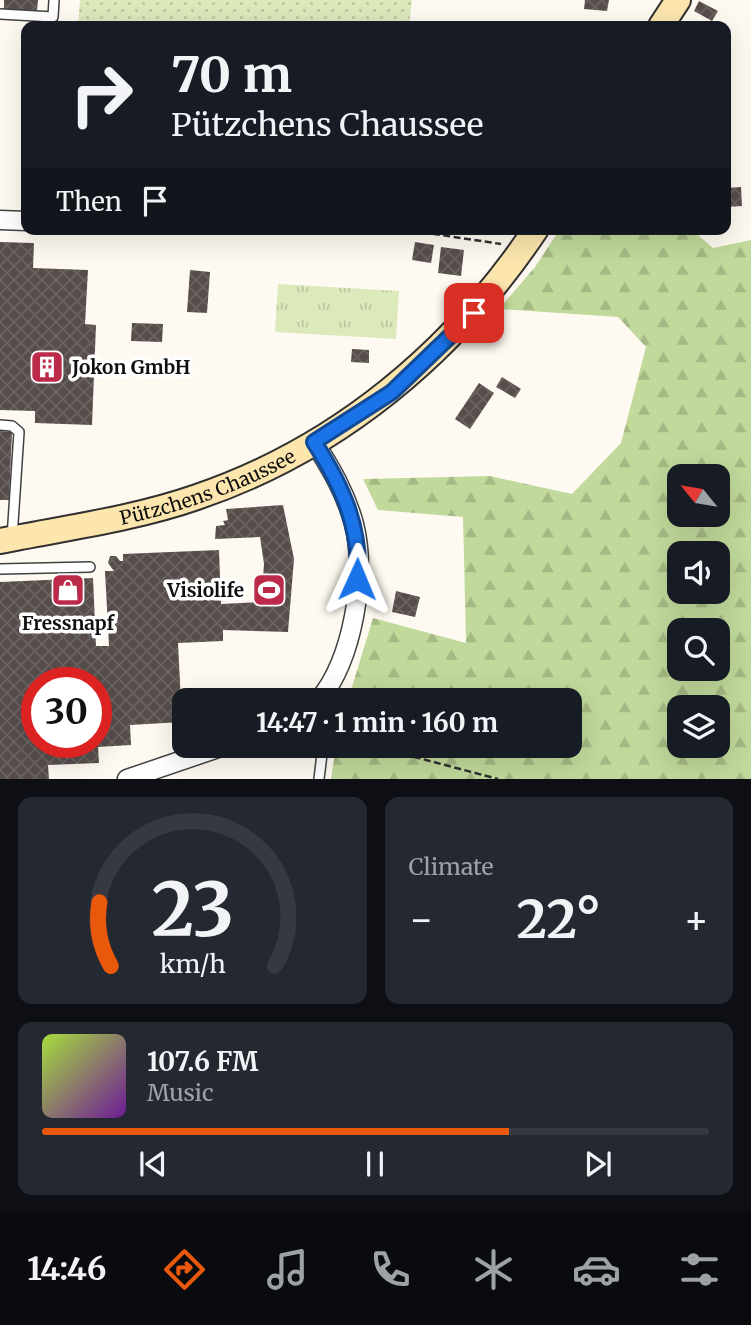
<!DOCTYPE html>
<html lang="en">
<head>
<meta charset="utf-8">
<style>
  body { margin:0; font-family:Merriweather,serif; background:#242831; color:#f1f3f6; height:100vh; display:flex; flex-direction:column; font-size:26px; white-space:nowrap }
  * { box-sizing:border-box; margin:0 }
  p { font-size:23px; color:#9ea1a6 }
  .icon { flex:none; width:38px; height:38px; fill:none; stroke:currentColor; stroke-width:2; stroke-linecap:round; stroke-linejoin:round }
  .map { position:relative; height:779px; overflow:hidden }
  .details { display:flex; flex-direction:column; gap:18px; padding:18px; background:#0d0f14; flex:1 }
  .details>* { flex:none }
  .top-card { position:absolute; left:21px; top:21px; width:710px; height:214px; border-radius:14px; box-shadow:0 7px 28px #0002; background:#171b24; color:#f1f3f6; overflow:hidden }
  .needle { width:46px; rotate:300deg }
  .tools { position:absolute; left:667px; top:464px; display:grid; gap:14px }
  .tools a { display:grid; place-items:center; width:63px; height:63px; border-radius:14px; background:#171b24; box-shadow:0 7px 28px #0002; font-size:35px }
  .speed { position:absolute; left:21px; top:667px; display:flex; gap:14px; font-size:35px; font-weight:700; text-align:center }
  .speed>* { display:grid; place-content:center; width:91px; height:91px; border-radius:50%; background:#171b24; box-shadow:0 7px 28px #0002; line-height:1 }
  .speed .limit { border:10px solid #d22; background:#fff; color:#111 }
  .pin { position:absolute; display:grid; place-items:center; width:60px; height:60px; color:#fff; margin:-30px; border-radius:14px; box-shadow:0 4px 10px #0006 }
  .me { position:absolute; width:77px; margin:-38px; rotate:1deg; stroke-linejoin:round; filter:drop-shadow(0 0 5px #0008) }
  .turn { display:flex; align-items:center; gap:24px; height:147px; padding:0 35px; font-size:32px }
  .turn .icon { width:91px; height:91px; stroke-width:2.5 }
  .turn b { display:block; font-size:49px; line-height:60px }
  .then { display:flex; align-items:center; height:66px; padding:0 35px; background:#0003; gap:14px; font-size:26px }
  .big { font-size:52px; font-weight:700; line-height:1.1 }
  .details .card { flex:1; display:flex; flex-direction:column; justify-content:center; gap:10px; min-width:0; padding:0 24px; border-radius:14px; background:#242831 }
  .details .dial { align-items:center; gap:0 }
  .dial svg { height:182px; overflow:visible; fill:none; stroke:#363941; stroke-width:7; stroke-linecap:round; text-anchor:middle }
  .dial text { fill:#f1f3f6; stroke:none }
  .song { display:flex; align-items:center; gap:21px }
  .cover { width:84px; height:84px; border-radius:10px; background:linear-gradient(135deg,hsl(80 70% 55%),hsl(280 70% 35%)) }
  .played { height:7px; border-radius:4px; background:linear-gradient(90deg,#ea580c 70%,#363941 70%) }
  .keys { display:flex; justify-content:space-around; direction:ltr }
  .heat { display:flex; justify-content:space-between; align-items:center; font-size:38px; direction:ltr }
  .details .tiles { flex:1; display:grid; gap:18px; grid-template-columns:1fr 1fr }
  .card:last-child { grid-column:span 2 }
  .trip { position:absolute; left:172px; top:688px; width:410px; height:70px; border-radius:14px; background:#171b24; box-shadow:0 7px 28px #0002; font-weight:700; line-height:70px; text-align:center }
  .menu { display:flex; height:112px; justify-content:space-around; align-items:center; background:#090b0e; color:#9ea1a6 }
  .menu .icon { width:49px; height:49px }
  .menu .on { color:#ea580c }
  .menu b { font-size:32px; color:#f1f3f6 }
  .map>svg:first-child { display:block }
</style>
</head>
<body>
<div class="map">
<svg width="751" height="779" viewBox="0 0 751 779">
  <defs>
    <pattern id="grass-dots" width="8" height="8" patternUnits="userSpaceOnUse" patternTransform="scale(1.75)"><rect width="8" height="8" fill="#dbe9bb"/><path d="M2 2h.1M6 6h.1" fill="none" stroke="#bbc7a0" stroke-width="1.8" stroke-linecap="round"/></pattern>
    <pattern id="forest-firs" width="22" height="20" patternUnits="userSpaceOnUse" patternTransform="scale(1.75)"><rect width="22" height="20" fill="#c1d99b"/><path d="M5 1l3.5 6h-7zM16 11l3.5 6h-7z" fill="#a5b984"/></pattern>
    <pattern id="park-tufts" width="24" height="20" patternUnits="userSpaceOnUse" patternTransform="scale(1.75)"><rect width="24" height="20" fill="#dbe9bb"/><path d="M3 7l-1-3M5 7V3M7 7l1-3M15 17l-1-3M17 17v-4M19 17l1-3" fill="none" stroke="#bbc7a0"/></pattern>
    <pattern id="building-cross-hatch" width="8" height="8" patternUnits="userSpaceOnUse" patternTransform="scale(1.75)"><rect width="8" height="8" fill="#574e4c"/><path d="M0 0l8 8M0 8l8-8" fill="none" stroke="#6a6361"/></pattern>
  </defs>
  <rect width="100%" height="100%" fill="#fffaf1"/>
  <path fill="url(#grass-dots)" d="M 80,0 L 412,0 L 409,26 L 78,26 Z"/>
  <path fill="url(#forest-firs)" fill-rule="evenodd" d="M 560,229 L 691,229 L 713,248 L 751,240 L 751,779 L 331,779 L 336,746 L 569,746 L 569,700 L 348,700 L 373,618 L 466,643 L 463,517 L 378,510 L 363,479 L 490,476 L 572,494 L 621,443 L 646,347 L 618,317 L 499,309 L 535,267 ZM 679,476 L 718,476 L 718,514 L 679,514 ZM 679,553 L 718,553 L 718,592 L 679,592 ZM 679,630 L 718,630 L 718,668 L 679,668 ZM 679,707 L 718,707 L 718,746 L 679,746 Z"/>
  <path fill="url(#park-tufts)" d="M 278,284 L 399,291 L 396,339 L 275,332 Z"/>
  <g fill="url(#building-cross-hatch)" fill-rule="evenodd">
    <path d="M 4,0 L 38,0 L 37,11 L 4,9 Z"/>
    <path d="M 585,0 L 609,0 L 607,11 L 584,9 Z"/>
    <path d="M 699,1 L 718,11 L 712,21 L 694,11 Z"/>
    <path d="M 741,187 L 742,206 L 726,207 L 726,188 Z"/>
    <path d="M 0,242 L 34,243 L 33,268 L 88,270 L 85,324 L 96,325 L 92,425 L 35,423 L 35,411 L 0,410 Z"/>
    <path d="M 415,242 L 434,245 L 431,263 L 412,260 Z"/>
    <path d="M 441,247 L 464,250 L 461,276 L 438,273 Z"/>
    <path d="M 190,270 L 210,272 L 207,313 L 187,312 Z"/>
    <path d="M 132,323 L 163,324 L 162,342 L 131,341 Z"/>
    <path d="M 352,349 L 369,350 L 369,363 L 351,362 Z"/>
    <path d="M 502,377 L 521,389 L 515,398 L 496,387 Z"/>
    <path d="M 479,383 L 494,393 L 470,429 L 455,419 Z"/>
    <path d="M 0,431 L 12,432 L 9,500 L 0,500 Z"/>
    <path d="M 283,505 L 294,559 L 288,632 L 223,630 L 223,641 L 178,643 L 182,722 L 130,725 L 131,745 L 98,747 L 99,763 L 48,765 L 49,779 L 0,779 L 0,582 L 93,578 L 96,646 L 109,646 L 105,571 L 114,571 L 108,563 L 110,556 L 116,556 L 120,561 L 123,561 L 123,554 L 219,550 L 221,604 L 261,602 L 264,564 L 260,537 L 215,539 L 216,526 L 225,525 L 223,521 L 228,520 L 226,509 ZM 37,682 L 96,682 L 96,742 L 37,742 Z"/>
    <path d="M 396,591 L 420,597 L 415,617 L 392,612 Z"/>
  </g>
  <g fill="none" stroke-linecap="round" stroke-linejoin="round">
    <defs>
      <g id="lane">
        <path d="M 0,14 L 53,17 L 54,0"/>
        <path d="M 0,425 L 12,426 L 19,432 L 12,538"/>
        <path d="M 0,569 L 90,567"/>
        <path d="M 319,779 L 323,746"/>
      </g>
      <g id="street">
        <path d="M 0,220 L 26,221"/>
        <path d="M 314,442 C 331,468 346,494 354,524 C 367,575 353,659 319,700"/>
        <path d="M 127,779 L 224,746"/>
      </g>
      <g id="secondary">
        <path d="M 661,26 L 678,0"/>
        <path id="s1" d="M 0,541 C 65,528 134,519 197,497 C 338,449 454,352 536,229"/>
      </g>
    </defs>
    <use href="#lane" stroke="#424242" stroke-width="12"/>
    <use href="#street" stroke="#424242" stroke-width="21"/>
    <use href="#secondary" stroke="#313131" stroke-width="28"/>
    <g stroke="#313131" stroke-width="2.5" stroke-dasharray="7 3.5" stroke-linecap="butt">
      <path d="M 307,229 L 421,232 L 501,244"/>
      <path d="M 373,746 L 498,779"/>
    </g>
    <use href="#lane" stroke="#fff" stroke-width="9"/>
    <use href="#street" stroke="#fff" stroke-width="18"/>
    <use href="#secondary" stroke="#fce6ae" stroke-width="24"/>
  </g>
  <g fill="none" stroke-linecap="round" stroke-linejoin="round">
    <defs>
      <path id="route" d="M 357,579 C 362,528 341,484 314,442 L 392,392 L 474,313"/>
    </defs>
    <use href="#route" stroke="#114b97" stroke-width="18"/>
    <use href="#route" stroke="#1a73e8" stroke-width="12"/>
  </g>
  <defs>
    <symbol id="building-square" viewBox="-11 -11 22 22"><rect x="-9" y="-9" width="18" height="18" rx="4" fill="#bc2a4a" stroke="#fff"/><path d="M-4-6H4V6H1V3H-1V6H-4ZM-2.5-4.3h1.7v1.8h-1.7ZM.8-4.3h1.7v1.8H.8ZM-2.5-1h1.7V.8h-1.7ZM.8-1h1.7V.8H.8Z" fill="#fff"/></symbol>
    <symbol id="shop-square" viewBox="-11 -11 22 22"><rect x="-9" y="-9" width="18" height="18" rx="4" fill="#bc2a4a" stroke="#fff"/><path d="M-5-2.5h2.3a2.7 3.5 0 0 1 5.4 0H5L5.5 6h-11ZM-1.5-2.5h3a1.5 2.3 0 0 0-3 0Z" fill="#fff"/></symbol>
    <symbol id="stadium-square" viewBox="-11 -11 22 22"><rect x="-9" y="-9" width="18" height="18" rx="4" fill="#bc2a4a" stroke="#fff"/><path d="M0-5a6.5 5 0 1 0 0 10a6.5 5 0 1 0 0-10ZM-3.5-1.8h7v3.6h-7Z" fill="#fff"/></symbol>
  </defs>
  <g fill-rule="evenodd">
    <use href="#building-square" x="28" y="348" width="38" height="38"/>
    <use href="#shop-square" x="49" y="571" width="38" height="38"/>
    <use href="#stadium-square" x="250" y="571" width="38" height="38"/>
  </g>
  <g text-anchor="middle" stroke-width="7" stroke-linejoin="round" paint-order="stroke">
    <g font-size="19" font-weight="bold" fill="#0f0f0f" stroke="#fff" text-anchor="start">
      <text x="72" y="374">Jokon GmbH</text>
      <text x="244" y="597" text-anchor="end">Visiolife</text>
      <text x="68" y="630" text-anchor="middle">Fressnapf</text>
    </g>
    <g font-size="19" fill="#0f0f0f" stroke="#fff">
      <text dy="7" stroke="none"><textPath href="#s1" startOffset="215">Pützchens Chaussee</textPath></text>
    </g>
  </g>
</svg>
<div class="tools">
<a><svg class="needle" viewBox="-14 -14 28 28"><path d="M0-13l5 13h-10z" fill="#e53935"/><path d="M0 13l5-13h-10z" fill="#9ea1a6"/></svg></a>
<a><svg class="icon" aria-label="sound" viewBox="0 0 24 24"><path d="M4 9h4l5-4v14l-5-4H4zM17 9q2 3 0 6"/></svg></a>
<a><svg class="icon" aria-label="search" viewBox="0 0 24 24"><circle cx="10" cy="10" r="6"/><path d="M15 15l6 6"/></svg></a>
<a><svg class="icon" aria-label="layers" viewBox="0 0 24 24"><path d="M12 4l9 5-9 5-9-5zM3 14l9 5 9-5"/></svg></a>
</div>
<div class="speed"><div class="limit">30</div></div>
<div class="pin" style="left:474px;top:313px;background:#d93025"><svg class="icon" aria-label="arrive" viewBox="0 0 24 24"><path d="M6 21V4h12l-3 4 3 4H6"/></svg></div>
<svg class="me" style="left:357px;top:579px" viewBox="-20 -20 40 40"><path d="M0-17L14 15 0 8-14 15z" fill="#1a73e8" stroke="#fff" stroke-width="4"/></svg>
<div class="trip">14:47 · 1 min · 160 m</div>
<div class="top-card">
<div class="turn"><svg class="icon" aria-label="right" viewBox="0 0 24 24"><path d="M7 20v-9h11M14 6l5 5-5 5"/></svg><div><b>70 m</b>Pützchens Chaussee</div></div>
<div class="then">Then<svg class="icon" aria-label="arrive" viewBox="0 0 24 24"><path d="M6 21V4h12l-3 4 3 4H6"/></svg></div>
</div>
</div>
<section class="details">
<div class="tiles">
<div class="card dial"><svg viewBox="0 0 100 80">
<path d="M14 69A42 42 0 1 1 86 69"/>
<path d="M14 69A42 42 0 0 1 9 41" stroke="#ea580c"/>
<text x="50" y="56" font-size="32" font-weight="700">23</text>
<text x="50" y="72" font-size="11">km/h</text>
</svg></div>
<div class="card"><p>Climate</p>
<div class="heat"><a>−</a><b class="big">22°</b><a>+</a></div>
</div>
<div class="card">
<div class="song"><i class="cover"></i><div><b>107.6 FM</b><p>Music</p></div></div>
<div class="played"></div>
<div class="keys"><svg class="icon" aria-label="previous" viewBox="0 0 24 24"><path d="M18 5L8 12l10 7zM5 5v14"/></svg><svg class="icon" aria-label="pause" viewBox="0 0 24 24"><path d="M8 5v14M16 5v14"/></svg><svg class="icon" aria-label="next" viewBox="0 0 24 24"><path d="M6 5l10 7-10 7zM19 5v14"/></svg></div>
</div>
</div>
</section>
<nav class="menu">
<b>14:46</b>
<svg class="icon on" aria-label="directions" viewBox="0 0 24 24"><path d="M12 3l9 9-9 9-9-9zM9 14v-3h6M13 9l2 2-2 2"/></svg>
<svg class="icon" aria-label="music" viewBox="0 0 24 24"><path d="M9 18V5l10-2v13"/><circle cx="6" cy="18" r="3"/><circle cx="16" cy="16" r="3"/></svg>
<svg class="icon" aria-label="phone" viewBox="0 0 24 24"><path d="M5 4h4l2 5-3 2q2 4 5 5l2-3 5 2v4C11 20 4 13 5 4z"/></svg>
<svg class="icon" aria-label="climate" viewBox="0 0 24 24"><path d="M12 3v18M4 7l16 10M4 17L20 7"/></svg>
<svg class="icon" aria-label="car" viewBox="0 0 24 24"><path d="M5 17H2v-5l4-1 3-4h7l3 4 3 1v5h-3M9 17h6M6 11h13"/><circle cx="7" cy="17" r="2"/><circle cx="17" cy="17" r="2"/></svg>
<svg class="icon" aria-label="filters" viewBox="0 0 24 24"><path d="M4 7h16M4 17h16"/><circle cx="9" cy="7" r="2"/><circle cx="15" cy="17" r="2"/></svg>
</nav>
</body>
</html>
